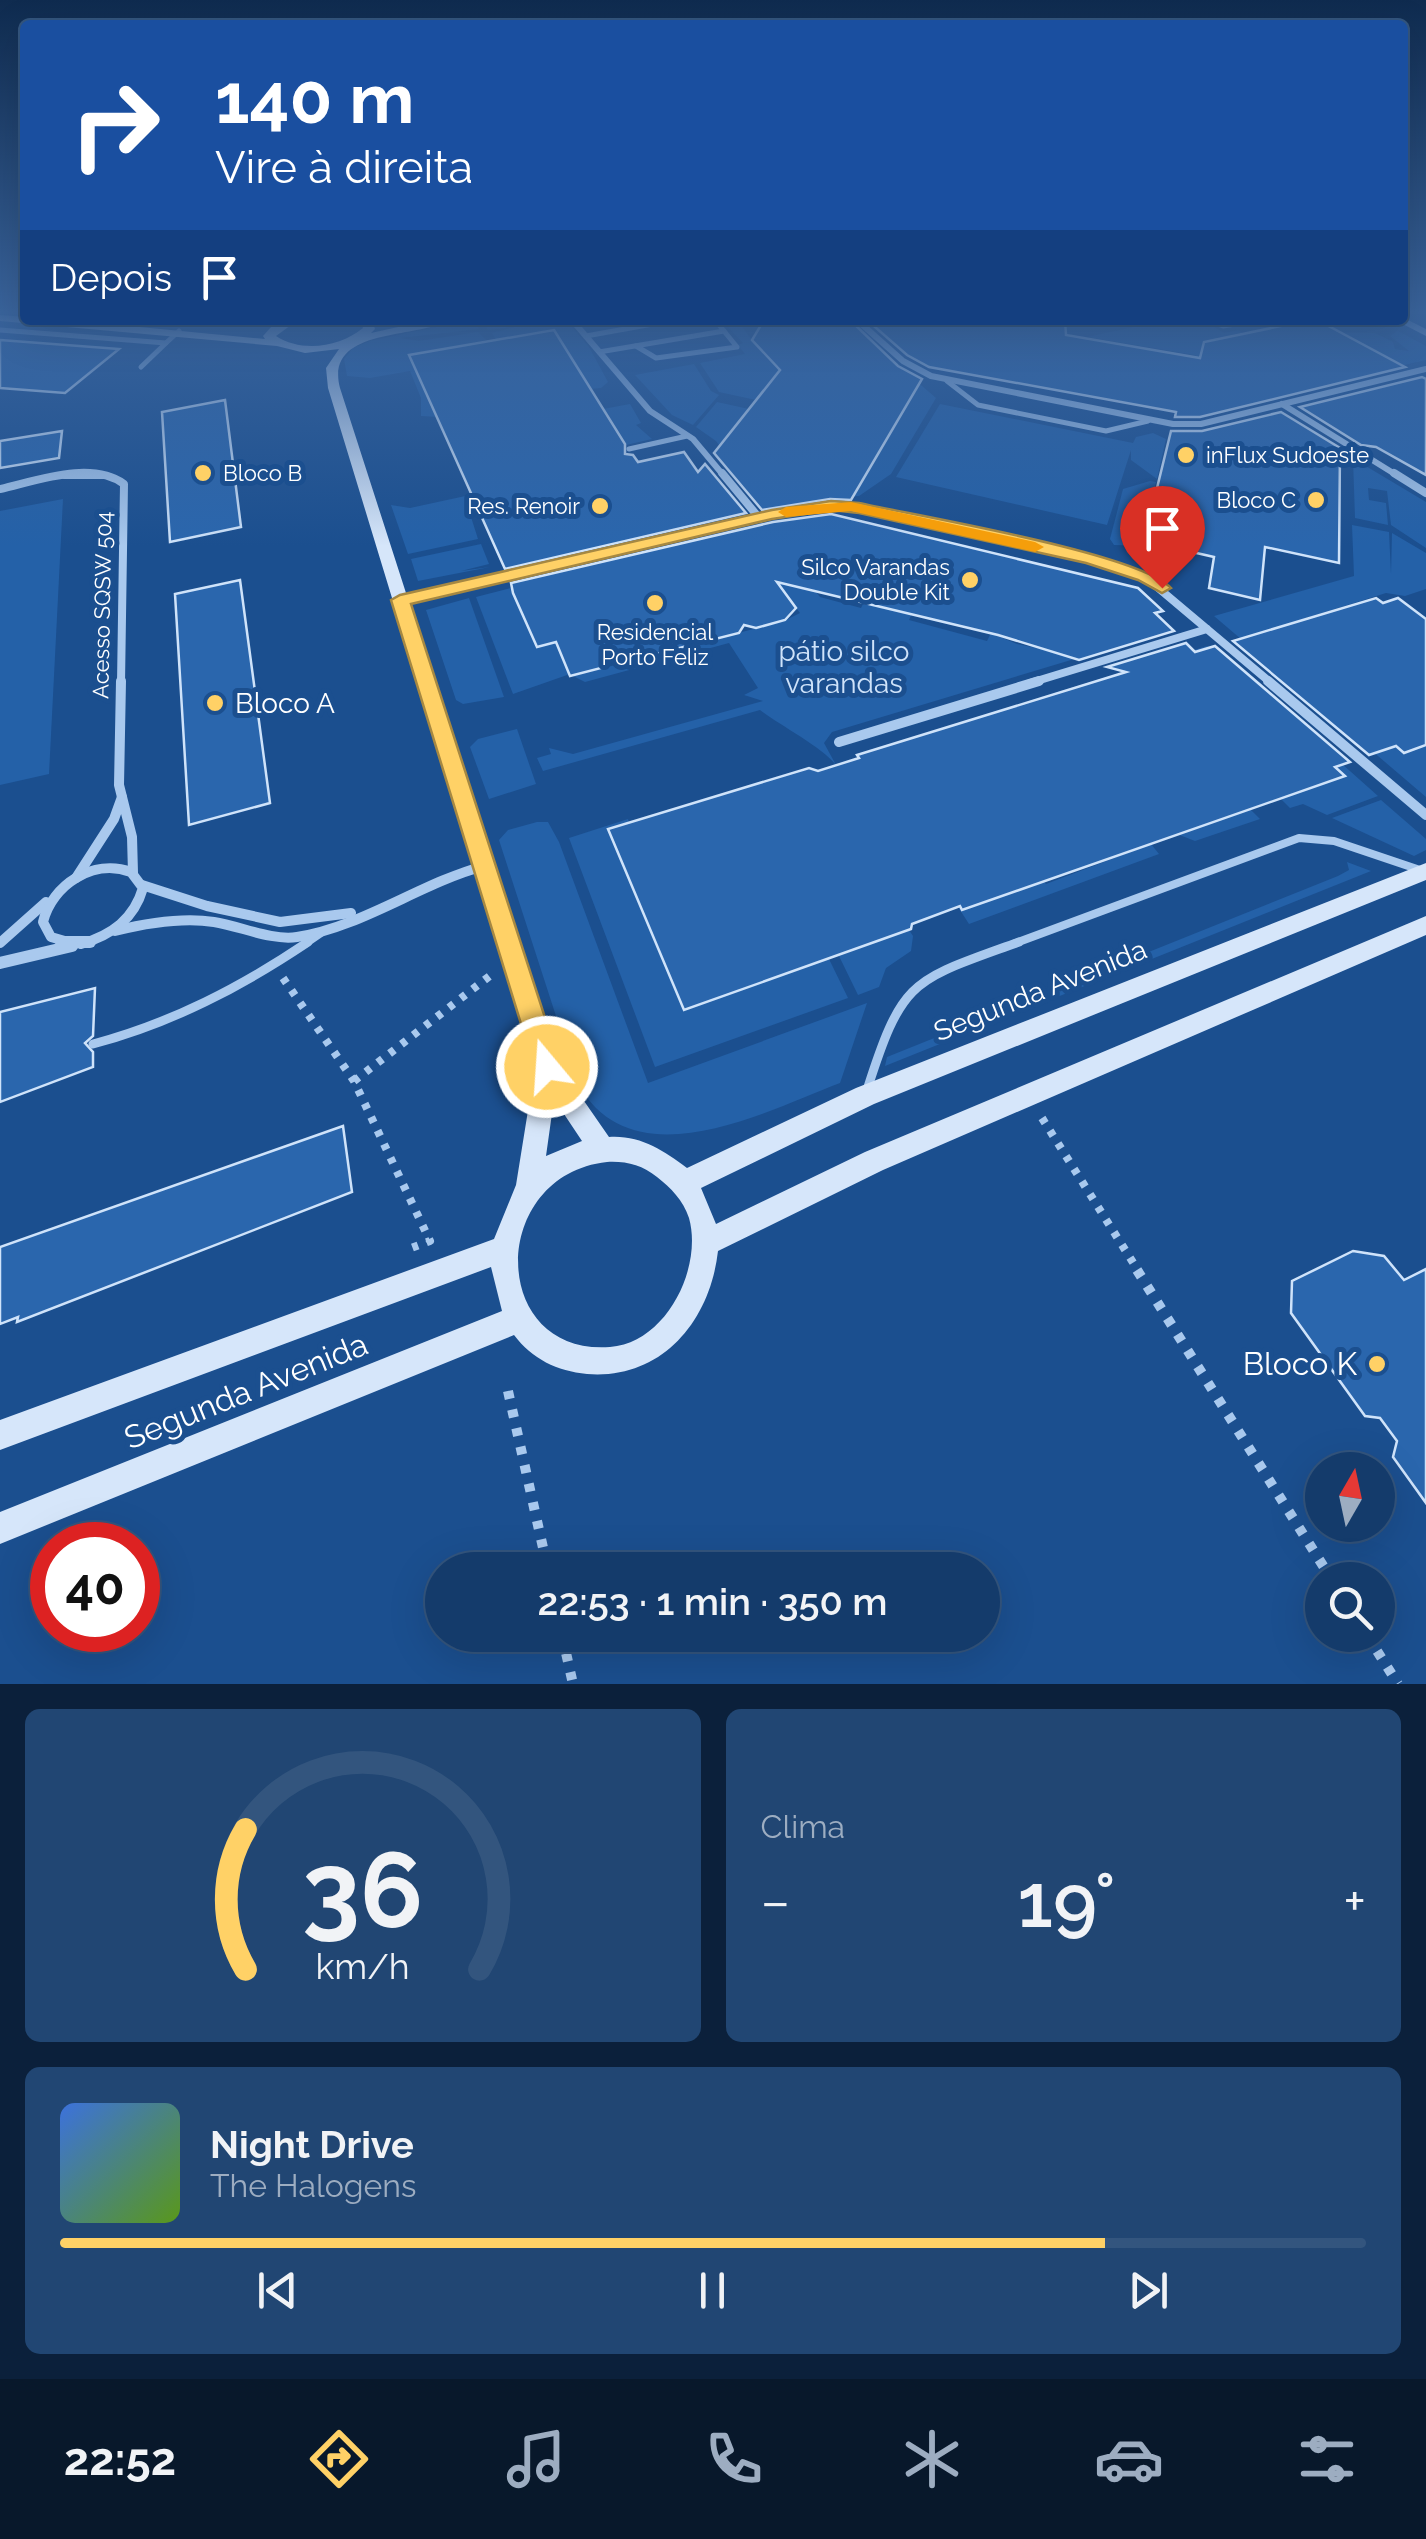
<!DOCTYPE html>
<html lang="pt">
<head>
<meta charset="utf-8">
<style>
  body { margin:0; font-family:Raleway,sans-serif; background:#214673; color:#f1f3f6; height:100vh; display:flex; flex-direction:column; font-size:38px; white-space:nowrap }
  * { box-sizing:border-box; margin:0 }
  p { font-size:32px; color:#9dadc1 }
  .icon { flex:none; width:55px; height:55px; fill:none; stroke:currentColor; stroke-width:2; stroke-linecap:round; stroke-linejoin:round }
  .map { position:relative; height:1684px; overflow:hidden }
  .side { display:flex; flex-direction:column; gap:25px; padding:25px; background:#0b203b; flex:1 }
  .side>* { flex:none }
  .guide { position:absolute; left:20px; top:20px; width:1388px; height:305px; border-radius:10px; box-shadow:0 10px 40px #0002,0 0 0 2px #33557e; background:#1a4fa0; color:#fff; overflow:hidden }
  .needle { width:65px; rotate:9deg }
  .buttons { position:absolute; left:1305px; top:1452px; display:grid; gap:20px }
  .buttons a { display:grid; place-items:center; width:90px; height:90px; border-radius:50%; background:#143b6b; box-shadow:0 10px 40px #0002,0 0 0 2px #33557e; font-size:50px }
  .speed { position:absolute; left:30px; top:1522px; display:flex; gap:20px; font-size:50px; font-weight:700; text-align:center }
  .speed>* { display:grid; place-content:center; width:130px; height:130px; border-radius:50%; background:#143b6b; box-shadow:0 10px 40px #0002,0 0 0 2px #33557e; line-height:1 }
  .speed .limit { border:15px solid #d22; background:#fff; color:#111 }
  .pin { position:absolute; display:grid; place-items:center; width:85px; height:85px; color:#fff; margin:-102px -42px; border-radius:50% 50% 50% 0; rotate:-45deg; box-shadow:0 0 10px #0007 }
  .pin .icon { rotate:45deg }
  .me { position:absolute; width:110px; margin:-55px; rotate:342deg; stroke-linejoin:round; filter:drop-shadow(0 0 8px #0008) }
  .turn { display:flex; align-items:center; gap:35px; height:210px; padding:0 30px; font-size:45px }
  .turn .icon { width:130px; height:130px; stroke-width:2.5 }
  .turn b { display:block; font-size:70px; line-height:85px }
  .then { display:flex; align-items:center; height:95px; padding:0 30px; background:#0003; gap:20px; font-size:38px }
  .big { font-size:75px; font-weight:600; line-height:1.1 }
  .side .tile { flex:1; display:flex; flex-direction:column; justify-content:center; gap:15px; min-width:0; padding:0 35px; border-radius:15px; background:#214673 }
  .side .dial { align-items:center; gap:0 }
  .dial svg { height:260px; overflow:visible; fill:none; stroke:#33557e; stroke-width:7; stroke-linecap:round; text-anchor:middle }
  .dial text { fill:#f1f3f6; stroke:none }
  .song { display:flex; align-items:center; gap:30px }
  .cover { width:120px; height:120px; border-radius:15px; background:linear-gradient(135deg,hsl(220 70% 55%),hsl(90 70% 35%)) }
  .played { height:10px; border-radius:5px; background:linear-gradient(90deg,#ffd166 80%,#33557e 80%) }
  .keys { display:flex; justify-content:space-around; direction:ltr }
  .heat { display:flex; justify-content:space-between; align-items:center; font-size:55px; direction:ltr }
  .side .tiles { flex:1; display:grid; gap:25px; grid-template-columns:1fr 1fr }
  .tile:last-child { grid-column:span 2 }
  .trip { position:absolute; left:425px; top:1552px; width:575px; height:100px; border-radius:50px; background:#143b6b; box-shadow:0 10px 40px #0002,0 0 0 2px #33557e; font-weight:600; line-height:100px; text-align:center }
  .tab-bar { display:flex; height:160px; justify-content:space-around; align-items:center; background:#08182b; color:#9dadc1 }
  .tab-bar .icon { width:70px; height:70px }
  .tab-bar .selected { color:#ffd166 }
  .tab-bar b { font-size:45px; color:#f1f3f6 }
  .map>svg:first-child { display:block }
</style>
</head>
<body>
<div class="map">
<svg width="1426" height="1684" viewBox="0 0 1426 1684">
  <rect width="100%" height="100%" fill="#1b4f8f"/>
  <g fill="#2461a8">
    <path d="M 469,320 L 476,320 L 479,329 L 400,338 L 419,341 L 478,332 L 486,340 L 410,355 L 428,392 L 425,394 L 433,404 L 430,406 L 439,417 L 421,416 L 421,398 L 410,371 L 370,378 L 347,376 L 344,359 L 353,348 L 370,341 Z"/>
    <path d="M 482,320 L 566,320 L 589,347 L 608,382 L 601,388 L 590,389 L 554,331 L 496,340 L 492,333 L 519,326 L 488,330 Z"/>
    <path d="M 843,320 L 851,320 L 874,340 L 846,346 L 756,400 L 719,392 L 700,363 L 745,354 L 738,345 L 743,343 L 727,326 L 740,324 L 752,340 Z"/>
    <path d="M 1166,320 L 1202,320 L 1224,333 L 1238,330 L 1245,334 L 1375,333 L 1393,342 L 1395,349 L 1409,351 L 1390,336 L 1398,331 L 1426,346 L 1426,360 L 1263,398 L 1195,355 L 1087,337 Z"/>
    <path d="M 879,349 L 936,398 L 891,474 L 859,496 L 781,501 L 861,483 L 916,390 Z"/>
    <path d="M 694,364 L 711,391 L 719,395 L 693,425 L 672,415 L 635,375 Z"/>
    <path d="M 717,402 L 749,409 L 720,445 L 752,487 L 749,487 L 716,441 L 696,427 Z"/>
    <path d="M 630,404 L 641,423 L 636,425 L 652,439 L 626,445 L 603,409 Z"/>
    <path d="M 940,404 L 1133,443 L 1136,437 L 1153,433 L 1166,439 L 1157,479 L 1131,460 L 1131,450 L 1107,525 L 896,477 Z"/>
    <path d="M 1349,456 L 1426,502 L 1426,548 L 1391,525 L 1387,491 L 1368,488 L 1369,500 L 1386,503 L 1388,525 L 1355,518 L 1353,459 Z"/>
    <path d="M 461,469 L 489,531 L 480,515 L 471,517 L 478,539 L 408,554 L 391,505 L 410,508 L 470,495 Z"/>
    <path d="M 1150,481 L 1156,482 L 1142,546 L 1114,545 L 1110,539 L 1123,489 Z"/>
    <path d="M 63,499 L 49,774 L 0,785 L 0,511 Z"/>
    <path d="M 1352,525 L 1389,532 L 1391,574 L 1392,533 L 1426,553 L 1426,589 L 1405,596 L 1386,593 L 1281,626 L 1405,753 L 1426,745 L 1426,797 L 1214,616 L 1354,576 Z"/>
    <path d="M 771,533 L 820,597 L 861,608 L 863,604 L 912,613 L 909,620 L 987,641 L 991,633 L 1017,644 L 1081,657 L 832,732 L 824,743 L 836,765 C 822,747 781,726 760,710 L 543,771 L 537,758 L 551,754 L 549,748 L 573,754 L 763,701 L 744,695 L 758,688 L 729,643 L 585,682 L 573,676 L 784,621 L 800,613 L 774,579 Z"/>
    <path d="M 481,544 L 489,564 L 461,571 L 490,567 L 418,581 L 411,559 Z"/>
    <path d="M 511,588 L 537,646 L 558,641 L 570,674 L 513,694 L 476,597 Z"/>
    <path d="M 469,598 L 504,697 L 463,704 L 456,700 L 426,610 Z"/>
    <path d="M 1207,646 L 1212,648 L 1378,796 L 1327,815 L 1303,804 L 1290,808 L 1280,798 L 1344,775 L 1207,648 L 1031,705 L 1029,701 Z"/>
    <path d="M 517,729 L 536,784 L 489,799 L 470,747 L 478,739 Z"/>
    <path d="M 1381,800 L 1426,839 L 1426,850 L 1414,856 L 1332,818 Z"/>
    <path d="M 1249,808 L 1260,819 L 1195,841 L 1177,834 Z"/>
    <path d="M 628,819 L 629,823 L 609,832 L 683,1007 L 829,959 L 848,998 L 655,1067 L 569,838 Z"/>
    <path d="M 537,822 L 548,822 L 559,842 L 648,1083 L 867,1003 L 840,1083 C 764,1112 633,1182 578,1084 L 499,840 L 508,830 Z"/>
    <path d="M 1151,844 L 1159,854 L 969,924 L 958,907 L 962,910 L 1037,884 L 1040,877 L 1046,884 Z"/>
    <path d="M 1347,862 L 1371,871 L 885,1066 L 887,1057 L 1338,876 L 1349,870 Z"/>
    <path d="M 909,930 L 913,936 L 911,951 L 886,968 L 879,987 L 858,995 L 839,956 Z"/>
  </g>
  <g fill="#2a66ad" stroke="#cfe3fa" stroke-width="2.5">
    <path d="M 764,320 L 850,320 L 898,366 L 922,379 L 851,500 L 830,499 L 762,510 L 714,453 L 780,370 L 752,340 Z"/>
    <path d="M 867,320 L 1065,320 L 1066,335 L 1200,358 L 1204,342 L 1305,321 L 1321,322 L 1405,367 L 1200,417 L 1175,417 L 1176,412 L 929,367 L 907,355 Z"/>
    <path d="M 554,330 L 625,444 L 625,454 L 633,455 L 638,462 L 684,452 L 698,472 L 705,464 L 746,513 L 505,569 L 409,355 Z"/>
    <path d="M 0,340 L 119,349 L 65,393 L 0,388 Z"/>
    <path d="M 1422,377 L 1426,379 L 1426,475 L 1376,447 L 1361,445 L 1300,407 Z"/>
    <path d="M 225,400 L 241,527 L 170,542 L 162,412 Z"/>
    <path d="M 1281,412 L 1340,448 L 1339,563 L 1265,547 L 1260,600 L 1209,588 L 1214,557 L 1144,541 L 1171,431 L 1202,431 Z"/>
    <path d="M 62,431 L 59,458 L 0,468 L 0,441 Z"/>
    <path d="M 831,514 L 1138,588 L 1163,611 L 1155,613 L 1174,631 L 1079,660 L 998,635 L 777,582 L 796,608 L 785,620 L 756,628 L 744,625 L 739,633 L 624,662 L 611,660 L 605,667 L 570,676 L 556,642 L 537,647 L 513,593 L 511,583 L 773,522 Z"/>
    <path d="M 240,580 L 270,803 L 189,825 L 175,594 Z"/>
    <path d="M 1376,598 L 1383,603 L 1398,598 L 1426,619 L 1426,745 L 1404,753 L 1396,746 L 1369,755 L 1233,641 Z"/>
    <path d="M 1186,643 L 1195,652 L 1215,646 L 1350,762 L 1335,767 L 1345,776 L 962,910 L 960,906 L 912,924 L 911,929 L 684,1010 L 608,829 L 809,768 L 818,771 L 859,758 L 857,755 L 1126,672 L 1107,667 Z"/>
    <path d="M 95,988 L 93,1036 L 85,1043 L 93,1052 L 93,1067 L 0,1102 L 0,1012 Z"/>
    <path d="M 343,1126 L 352,1192 L 17,1322 L 18,1317 L 0,1324 L 0,1247 Z"/>
    <path d="M 1353,1251 L 1384,1256 L 1404,1280 L 1426,1269 L 1426,1503 L 1393,1457 L 1397,1441 L 1380,1418 L 1365,1416 L 1291,1313 L 1292,1281 Z"/>
  </g>
  <g fill="none" stroke-linecap="round" stroke-linejoin="round">
    <g stroke="#a9c9ee" stroke-width="8" stroke-dasharray="6 9" stroke-linecap="butt">
      <path d="M 283,978 L 354,1081 L 430,1241 L 406,1250"/>
      <path d="M 354,1081 L 491,975"/>
      <path d="M 1042,1118 L 1139,1272"/>
    </g>
    <g stroke="#a9c9ee" stroke-width="10" stroke-dasharray="8 11" stroke-linecap="butt">
      <path d="M 1137,1270 L 1332,1580"/>
      <path d="M 508,1391 L 548,1570"/>
      <path d="M 562,1635 L 573,1684"/>
      <path d="M 1367,1635 L 1398,1684"/>
    </g>
    <g stroke="#a9c9ee" stroke-width="5">
      <path d="M 1207,320 L 1223,326 L 1260,320"/>
      <path d="M 0,330 L 166,343 L 179,331"/>
      <path d="M 586,336 L 675,320"/>
      <path d="M 636,346 L 656,358 L 737,347 L 715,320"/>
      <path d="M 599,352 L 724,331"/>
      <path d="M 141,367 L 166,343"/>
      <path d="M 947,381 L 978,405 L 1106,431 L 1148,421"/>
      <path d="M 629,449 L 687,436"/>
    </g>
    <g stroke="#a9c9ee" stroke-width="8">
      <path d="M 305,944 L 321,933"/>
      <path d="M 1013,944 L 1299,838 L 1334,841 L 1420,870"/>
    </g>
    <g stroke="#a9c9ee" stroke-width="9">
      <path d="M 93,1044 C 172,1023 241,987 308,942"/>
      <path d="M 867,1090 C 903,977 912,981 1019,942"/>
    </g>
    <g stroke="#a9c9ee" stroke-width="6">
      <path d="M 572,320 L 650,411 L 693,439 L 724,476"/>
      <path d="M 857,320 L 903,361 L 931,376 L 1173,424 L 1201,424 L 1426,369"/>
      <path d="M 1282,404 L 1398,476"/>
      <path d="M 64,476 L 109,476"/>
    </g>
    <g stroke="#a9c9ee" stroke-width="8">
      <path d="M 722,473 L 760,519"/>
      <path d="M 1394,473 L 1426,493"/>
      <path d="M 0,489 C 36,481 91,460 124,484 L 121,683"/>
      <path d="M 400,601 L 772,515 L 831,506 L 859,508 L 1090,559 L 1144,576 L 1271,683"/>
      <path d="M 1030,683 L 1207,629"/>
    </g>
    <g stroke="#a9c9ee" stroke-width="10">
      <path d="M 121,681 L 119,785 L 132,837 L 133,873"/>
      <path d="M 1268,681 L 1426,815"/>
      <path d="M 839,742 L 1039,681"/>
      <path d="M 76,878 L 114,819 L 122,797"/>
      <path d="M 142,885 L 207,906 L 280,922 L 351,913"/>
      <path d="M 115,931 C 147,923 181,917 214,922 C 240,926 272,941 297,937 C 362,927 421,883 484,866"/>
      <path d="M 0,943 L 46,902"/>
      <path d="M 75,944 L 51,937 L 43,922 C 52,885 93,858 131,872 L 143,888 C 134,919 112,935 81,944"/>
    </g>
    <g stroke="#a9c9ee" stroke-width="12">
      <path d="M 61,942 L 90,942"/>
      <path d="M 0,963 L 72,946"/>
    </g>
    <g fill="#d6e6fa" fill-rule="evenodd">
      <path d="M 0,315 L 25,317 L 25,320 L 67,320 L 265,339 L 263,336 L 272,326 L 219,326 L 213,323 L 218,320 L 298,320 L 276,336 C 302,353 340,347 363,328 L 360,320 L 372,320 L 375,329 L 371,333 L 430,320 L 451,320 C 416,339 324,327 340,388 L 557,1062 L 609,1137 C 640,1135 663,1150 687,1168 L 856,1088 L 1426,863 L 1426,880 L 874,1104 L 701,1188 L 716,1224 L 865,1152 L 1426,916 L 1426,935 L 883,1170 L 718,1251 C 710,1322 661,1380 587,1374 C 557,1371 532,1359 514,1335 L 0,1544 L 0,1512 L 502,1311 L 491,1267 L 0,1450 L 0,1420 L 494,1239 L 516,1185 L 535,1067 L 328,388 L 326,368 L 339,349 L 305,353 L 277,346 L 0,321 ZM 554,1099 L 582,1141 L 546,1156 ZM 607,1162 C 626,1161 642,1165 657,1177 C 671,1188 683,1200 689,1218 C 703,1268 666,1343 610,1347 C 488,1356 488,1175 607,1162 Z"/>
      <path d="M 1402,317 L 1426,329 L 1426,336 L 1395,320 L 1402,320 Z"/>
    </g>
  </g>
  <linearGradient id="sky" x2="0" y2="1"><stop stop-color="#0f2b4f"/><stop offset="0.57" stop-color="#39639b"/><stop offset="1" stop-color="#39639b" stop-opacity="0"/></linearGradient>
  <rect width="1426" height="546" fill="url(#sky)"/>
  <path fill="#ffd166" stroke="#a68842" stroke-width="2.5" d="M 831,501 L 859,503 C 917,516 1139,553 1171,588 L 1162,593 L 1138,580 L 1086,563 L 859,513 L 831,510 L 772,519 L 411,604 L 561,1067 L 557,1076 L 547,1080 L 537,1076 L 391,600 L 400,595 L 772,510 Z"/>
  <path fill="#f59e0b" d="M 851,502 L 1035,542 L 1044,547 L 1035,552 L 851,511 L 786,517 L 778,512 L 786,507 Z"/>
  <g fill="#ffd166" stroke="#1b4f8f" stroke-width="4">
    <circle cx="1186" cy="455" r="10"/>
    <circle cx="203" cy="473" r="10"/>
    <circle cx="1316" cy="500" r="10"/>
    <circle cx="600" cy="506" r="10"/>
    <circle cx="970" cy="580" r="10"/>
    <circle cx="655" cy="603" r="10"/>
    <circle cx="215" cy="703" r="10"/>
    <circle cx="1377" cy="1364" r="10"/>
  </g>
  <g text-anchor="middle" stroke-width="10" stroke-linejoin="round" paint-order="stroke">
    <g font-size="22" fill="#fff" stroke="#1b4f8f" text-anchor="end">
      <text x="1206" y="463" text-anchor="start">inFlux Sudoeste</text>
      <text x="223" y="481" text-anchor="start">Bloco B</text>
      <text x="1296" y="508">Bloco C</text>
      <text x="580" y="514">Res. Renoir</text>
      <text x="950" y="575">Silco Varandas<tspan x="950" dy="25">Double Kit</tspan></text>
      <text x="655" y="640" text-anchor="middle">Residencial<tspan x="655" dy="25">Porto Feliz</tspan></text>
    </g>
    <g font-size="22" fill="#fff" stroke="#1b4f8f">
      <text transform="translate(102 605) rotate(-89)" y="8">Acesso SQSW 504</text>
    </g>
    <g font-size="28" fill="#cfe3fa" stroke="#1b4f8f">
      <text x="844" y="661">pátio silco<tspan x="844" dy="32">varandas</tspan></text>
    </g>
    <g font-size="28" fill="#fff" stroke="#1b4f8f" text-anchor="start">
      <text x="235" y="713">Bloco A</text>
    </g>
    <g font-size="28" fill="#fff" stroke="#1b4f8f">
      <text transform="translate(1040 990) rotate(-22)" y="10">Segunda Avenida</text>
    </g>
    <g font-size="32" fill="#fff" stroke="#1b4f8f" text-anchor="end">
      <text x="1357" y="1375">Bloco K</text>
    </g>
    <g font-size="32" fill="#fff" stroke="#1b4f8f">
      <text transform="translate(246 1391) rotate(-22)" y="11">Segunda Avenida</text>
    </g>
  </g>
</svg>
<div class="buttons">
<a><svg class="needle" viewBox="-14 -14 28 28"><path d="M0-13l5 13h-10z" fill="#e53935"/><path d="M0 13l5-13h-10z" fill="#9dadc1"/></svg></a>
<a><svg class="icon" aria-label="search" viewBox="0 0 24 24"><circle cx="10" cy="10" r="6"/><path d="M15 15l6 6"/></svg></a>
</div>
<div class="speed"><div class="limit">40</div></div>
<div class="pin" style="left:1162px;top:588px;background:#d93025"><svg class="icon" aria-label="arrive" viewBox="0 0 24 24"><path d="M6 21V4h12l-3 4 3 4H6"/></svg></div>
<svg class="me" style="left:547px;top:1067px" viewBox="-20 -20 40 40"><circle r="17" fill="#ffd166" stroke="#fff" stroke-width="3"/><path d="M0-11L8 9 0 5-8 9z" fill="#fff"/></svg>
<div class="trip">22:53 · 1 min · 350 m</div>
<div class="guide">
<div class="turn"><svg class="icon" aria-label="right" viewBox="0 0 24 24"><path d="M7 20v-9h11M14 6l5 5-5 5"/></svg><div><b>140 m</b>Vire à direita</div></div>
<div class="then">Depois<svg class="icon" aria-label="arrive" viewBox="0 0 24 24"><path d="M6 21V4h12l-3 4 3 4H6"/></svg></div>
</div>
</div>
<section class="side">
<div class="tiles">
<div class="tile dial"><svg viewBox="0 0 100 80">
<path d="M14 69A42 42 0 1 1 86 69"/>
<path d="M14 69A42 42 0 0 1 14 26" stroke="#ffd166"/>
<text x="50" y="56" font-size="32" font-weight="700">36</text>
<text x="50" y="72" font-size="11">km/h</text>
</svg></div>
<div class="tile"><p>Clima</p>
<div class="heat"><a>−</a><b class="big">19°</b><a>+</a></div>
</div>
<div class="tile">
<div class="song"><i class="cover"></i><div><b>Night Drive</b><p>The Halogens</p></div></div>
<div class="played"></div>
<div class="keys"><svg class="icon" aria-label="previous" viewBox="0 0 24 24"><path d="M18 5L8 12l10 7zM5 5v14"/></svg><svg class="icon" aria-label="pause" viewBox="0 0 24 24"><path d="M8 5v14M16 5v14"/></svg><svg class="icon" aria-label="next" viewBox="0 0 24 24"><path d="M6 5l10 7-10 7zM19 5v14"/></svg></div>
</div>
</div>
</section>
<nav class="tab-bar">
<b>22:52</b>
<svg class="icon selected" aria-label="directions" viewBox="0 0 24 24"><path d="M12 3l9 9-9 9-9-9zM9 14v-3h6M13 9l2 2-2 2"/></svg>
<svg class="icon" aria-label="music" viewBox="0 0 24 24"><path d="M9 18V5l10-2v13"/><circle cx="6" cy="18" r="3"/><circle cx="16" cy="16" r="3"/></svg>
<svg class="icon" aria-label="phone" viewBox="0 0 24 24"><path d="M5 4h4l2 5-3 2q2 4 5 5l2-3 5 2v4C11 20 4 13 5 4z"/></svg>
<svg class="icon" aria-label="climate" viewBox="0 0 24 24"><path d="M12 3v18M4 7l16 10M4 17L20 7"/></svg>
<svg class="icon" aria-label="car" viewBox="0 0 24 24"><path d="M5 17H2v-5l4-1 3-4h7l3 4 3 1v5h-3M9 17h6M6 11h13"/><circle cx="7" cy="17" r="2"/><circle cx="17" cy="17" r="2"/></svg>
<svg class="icon" aria-label="filters" viewBox="0 0 24 24"><path d="M4 7h16M4 17h16"/><circle cx="9" cy="7" r="2"/><circle cx="15" cy="17" r="2"/></svg>
</nav>
</body>
</html>
